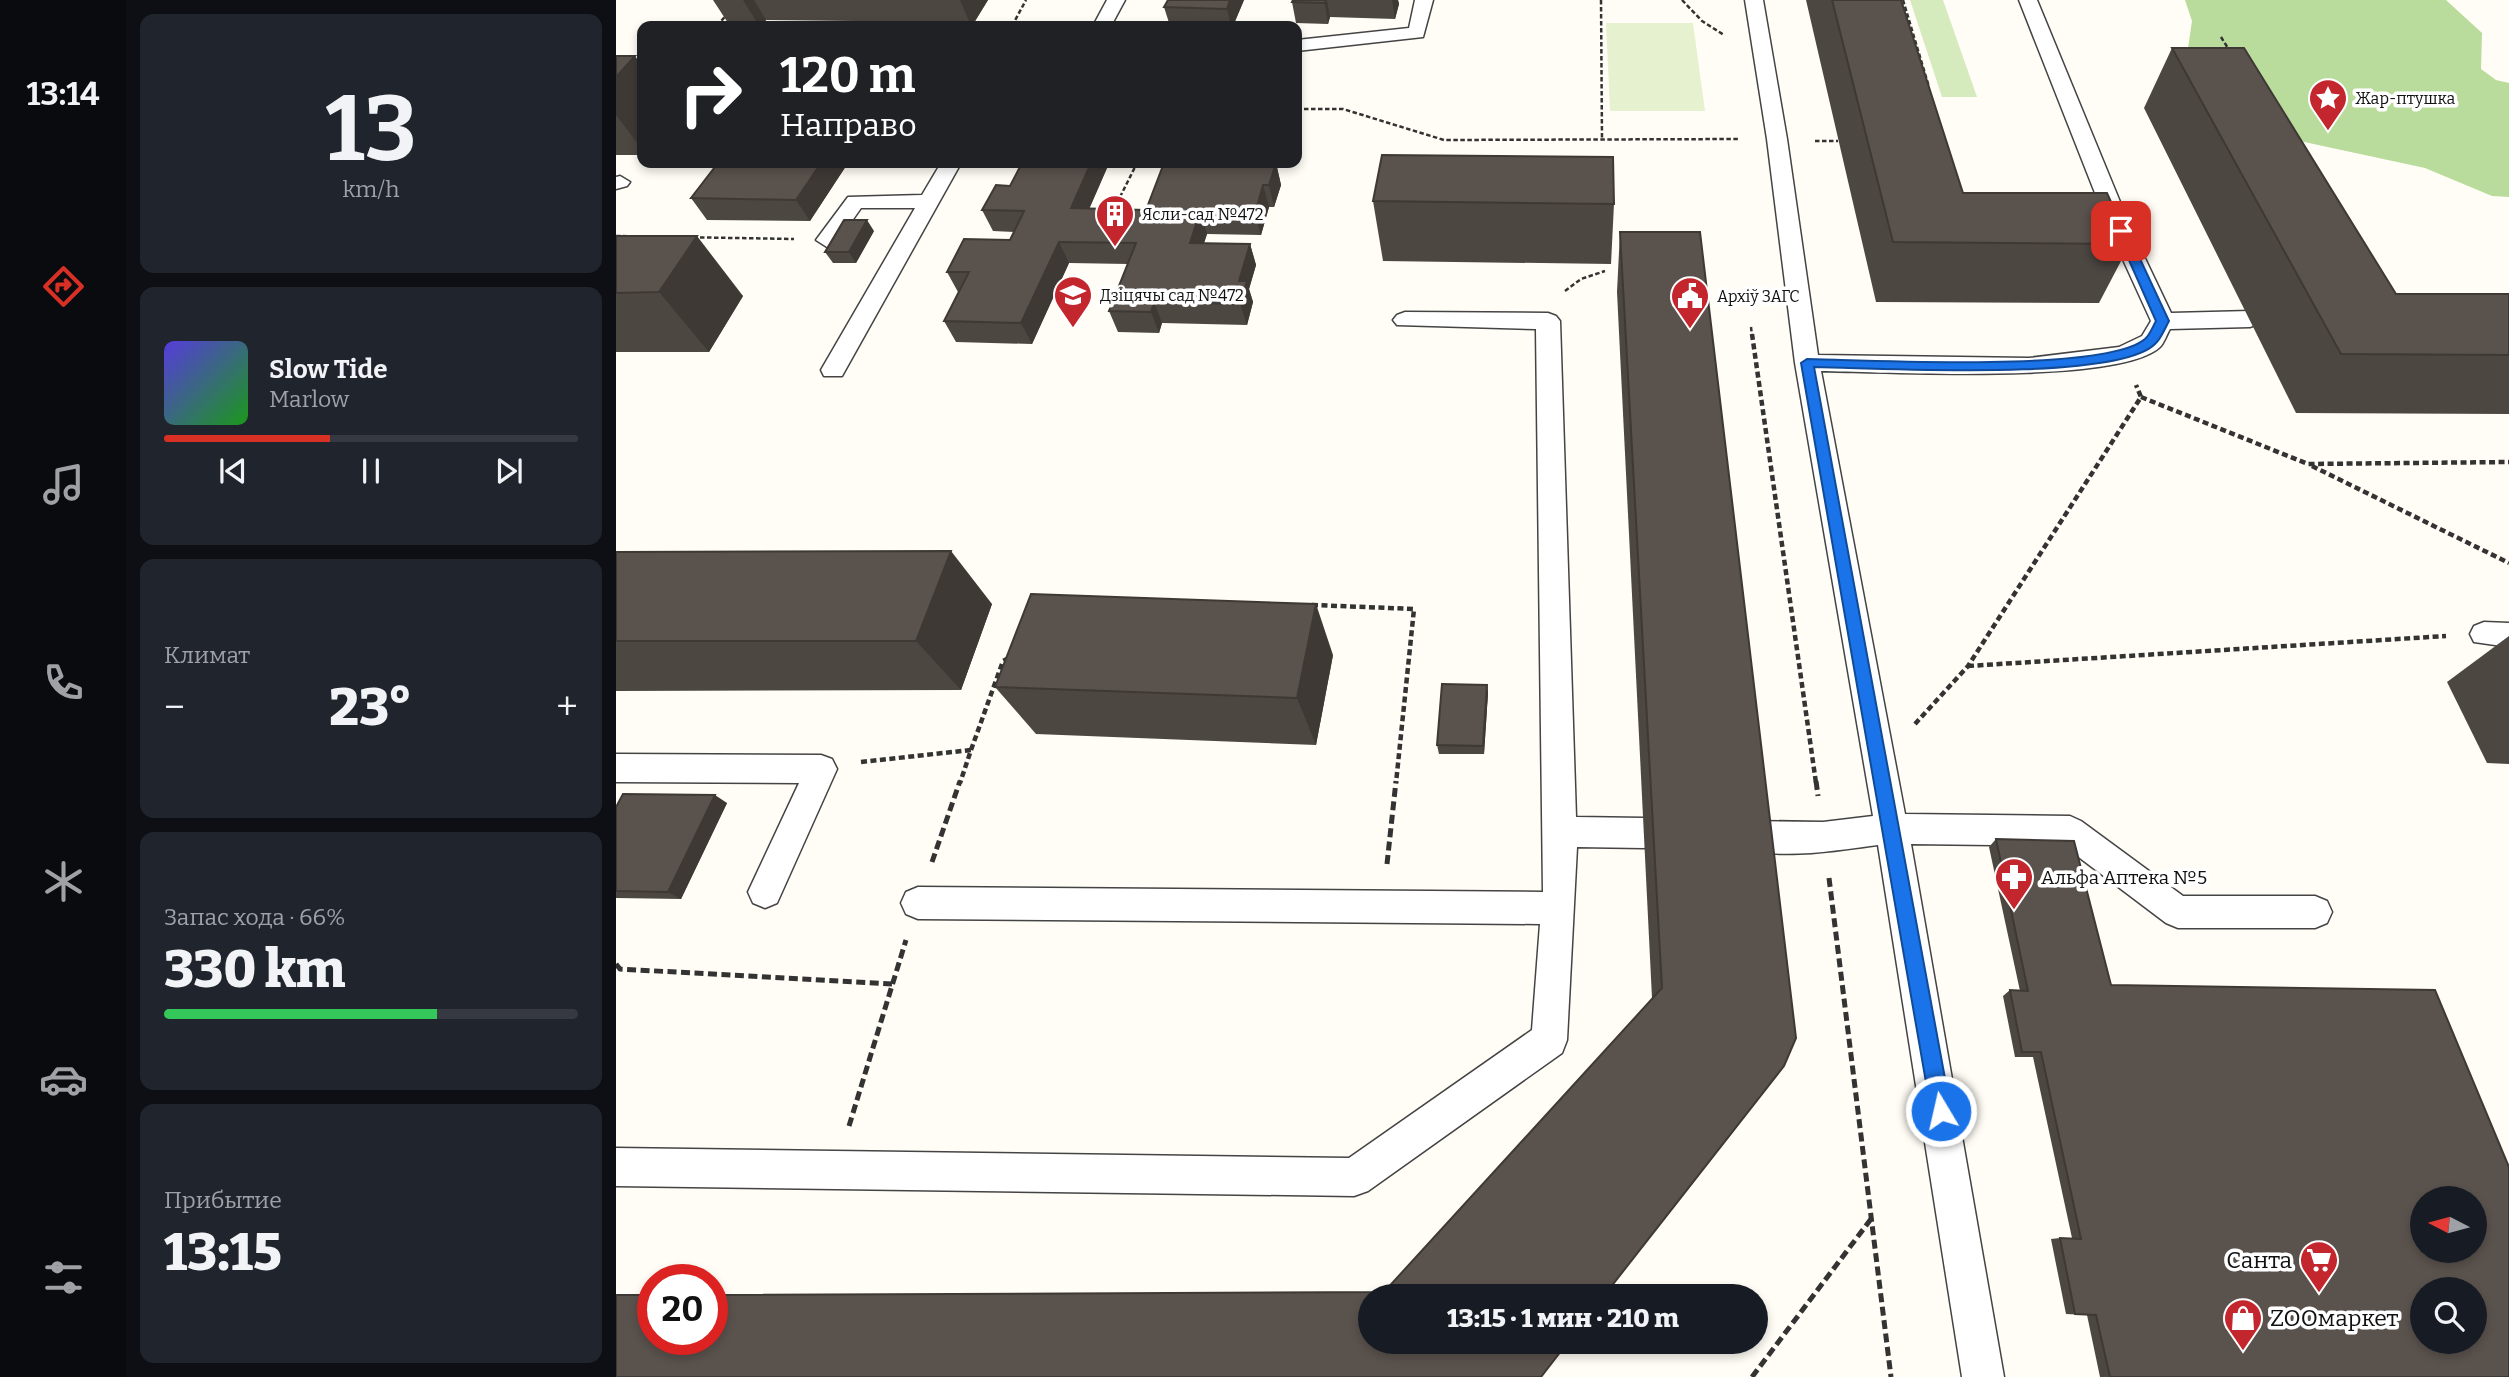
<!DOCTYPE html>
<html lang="ru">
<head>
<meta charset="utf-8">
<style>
  body { margin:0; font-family:Bitter,serif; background:#20242c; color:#f1f3f6; height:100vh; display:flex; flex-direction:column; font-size:26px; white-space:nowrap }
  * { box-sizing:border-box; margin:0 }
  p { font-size:23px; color:#9ea1a6 }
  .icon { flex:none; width:38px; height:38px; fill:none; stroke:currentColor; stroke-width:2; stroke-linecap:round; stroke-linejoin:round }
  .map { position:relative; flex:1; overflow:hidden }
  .drawer { display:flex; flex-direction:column; gap:14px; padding:14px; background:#0d0f14; width:490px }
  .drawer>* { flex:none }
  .top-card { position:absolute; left:21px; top:21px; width:665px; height:147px; border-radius:14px; box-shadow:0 4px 10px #0003; background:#202124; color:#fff; overflow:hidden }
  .needle { width:46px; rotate:276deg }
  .fabs { position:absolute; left:1794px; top:1186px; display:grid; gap:14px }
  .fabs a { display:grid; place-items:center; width:77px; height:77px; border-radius:50%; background:#171b24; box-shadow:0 4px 10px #0003; font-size:35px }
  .speed { position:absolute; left:21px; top:1264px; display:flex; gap:14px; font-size:35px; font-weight:700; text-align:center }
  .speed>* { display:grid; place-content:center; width:91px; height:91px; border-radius:50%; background:#171b24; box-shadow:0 4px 10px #0003; line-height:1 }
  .speed .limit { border:10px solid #d22; background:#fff; color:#111 }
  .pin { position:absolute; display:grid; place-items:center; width:60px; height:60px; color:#fff; margin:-30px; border-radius:14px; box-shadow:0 4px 10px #0006 }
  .me { position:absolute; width:77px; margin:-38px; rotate:351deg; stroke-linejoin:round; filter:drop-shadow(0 0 5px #0008) }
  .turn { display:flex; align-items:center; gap:24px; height:147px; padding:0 28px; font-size:32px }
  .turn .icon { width:91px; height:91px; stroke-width:2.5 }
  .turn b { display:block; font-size:49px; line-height:60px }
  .big { font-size:52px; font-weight:800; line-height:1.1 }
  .drawer .tile { flex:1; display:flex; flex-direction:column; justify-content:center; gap:10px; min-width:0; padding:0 24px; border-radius:14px; background:#20242c }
  .drawer .dial { align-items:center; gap:0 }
  .dial b { font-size:91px; line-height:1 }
  .song { display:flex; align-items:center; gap:21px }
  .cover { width:84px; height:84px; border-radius:10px; background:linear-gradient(135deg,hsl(250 70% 55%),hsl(120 70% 35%)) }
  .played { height:7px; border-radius:4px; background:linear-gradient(90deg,#d93025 40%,#363941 40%) }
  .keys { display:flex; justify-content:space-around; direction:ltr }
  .heat { display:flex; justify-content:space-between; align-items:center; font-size:38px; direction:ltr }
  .charge { height:10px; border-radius:5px; background:linear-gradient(90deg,#34c759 66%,#363941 0) }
  .trip { position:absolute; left:742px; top:1284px; width:410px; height:70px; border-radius:35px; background:#171b24; box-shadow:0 4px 10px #0003; font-weight:800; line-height:70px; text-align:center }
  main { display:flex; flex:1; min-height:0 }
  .tabs { display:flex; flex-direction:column; width:126px; justify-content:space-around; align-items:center; background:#090b0e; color:#9ea1a6 }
  .tabs .icon { width:49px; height:49px }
  .tabs .current { color:#d93025 }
  .tabs b { font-size:32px; color:#f1f3f6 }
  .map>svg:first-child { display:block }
</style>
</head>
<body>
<main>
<nav class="tabs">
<b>13:14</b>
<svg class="icon current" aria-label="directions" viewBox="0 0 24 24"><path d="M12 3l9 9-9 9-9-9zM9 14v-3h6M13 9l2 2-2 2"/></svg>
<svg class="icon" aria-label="music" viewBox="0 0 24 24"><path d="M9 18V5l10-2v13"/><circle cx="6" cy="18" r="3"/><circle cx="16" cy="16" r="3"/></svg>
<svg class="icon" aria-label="phone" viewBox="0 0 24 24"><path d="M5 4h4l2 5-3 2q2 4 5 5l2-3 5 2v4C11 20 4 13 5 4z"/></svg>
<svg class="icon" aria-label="climate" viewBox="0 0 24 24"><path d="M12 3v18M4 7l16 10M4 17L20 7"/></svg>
<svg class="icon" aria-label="car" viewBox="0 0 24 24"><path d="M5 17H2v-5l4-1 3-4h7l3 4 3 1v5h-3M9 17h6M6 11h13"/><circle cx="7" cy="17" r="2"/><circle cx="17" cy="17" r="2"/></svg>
<svg class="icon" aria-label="filters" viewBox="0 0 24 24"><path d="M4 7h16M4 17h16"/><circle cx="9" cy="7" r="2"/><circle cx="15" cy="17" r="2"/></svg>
</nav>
<section class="drawer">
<div class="tile dial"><b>13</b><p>km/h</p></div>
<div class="tile">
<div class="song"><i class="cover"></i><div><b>Slow Tide</b><p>Marlow</p></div></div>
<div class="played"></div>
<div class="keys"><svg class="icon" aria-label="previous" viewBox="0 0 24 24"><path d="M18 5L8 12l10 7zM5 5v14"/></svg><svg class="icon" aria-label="pause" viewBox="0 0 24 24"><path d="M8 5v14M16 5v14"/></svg><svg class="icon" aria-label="next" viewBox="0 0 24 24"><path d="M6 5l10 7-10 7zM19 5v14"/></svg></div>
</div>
<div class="tile"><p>Климат</p>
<div class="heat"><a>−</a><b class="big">23°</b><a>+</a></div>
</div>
<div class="tile"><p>Запас хода · 66%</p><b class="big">330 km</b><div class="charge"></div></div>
<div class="tile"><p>Прибытие</p><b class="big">13:15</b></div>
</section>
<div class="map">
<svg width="1893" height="1377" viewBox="0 0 1893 1377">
  <rect width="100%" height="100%" fill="#fffdf5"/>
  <path fill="#d5ebbd" d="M 1294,0 L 1327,0 L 1361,97 L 1326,97 Z"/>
  <path fill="#b9dc9c" d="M 1569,0 L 1830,0 L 1866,33 L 1865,69 L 1880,80 L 1893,83 L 1893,197 L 1876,196 L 1809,168 L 1679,140 L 1570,62 L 1576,21 Z"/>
  <path fill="#e6f2cf" d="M 990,23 L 1077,23 L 1089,111 L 994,111 Z"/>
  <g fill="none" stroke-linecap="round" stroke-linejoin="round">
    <defs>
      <g id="lane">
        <path d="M 491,0 L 509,0 L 495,26 L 477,26 Z"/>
        <path d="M 799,0 L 817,0 L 807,37 L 681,51 L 681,40 L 793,28 Z"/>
        <path d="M 1129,0 L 1147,0 L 1171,139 L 1202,355 L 1413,358 L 1503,347 L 1526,336 L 1535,321 L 1494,231 L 1403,0 L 1421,0 L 1516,231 L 1555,313 L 1634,311 L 1642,314 L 1646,319 L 1642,324 L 1634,327 L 1554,329 C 1551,334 1548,343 1544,347 C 1504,385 1267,372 1205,371 L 1289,814 L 1454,816 L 1465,821 L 1567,896 L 1699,896 L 1711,901 L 1716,912 L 1711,923 L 1699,928 L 1562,928 L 1550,923 L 1448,846 L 1295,844 L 1388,1377 L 1346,1377 L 1262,845 C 1223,850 1161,861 1124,847 L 1119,836 L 1124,825 L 1135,821 L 1207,822 L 1257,816 L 1179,363 L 1151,139 Z"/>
        <path d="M 325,163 L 345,163 L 226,376 L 208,376 L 205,370 L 299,208 L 245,208 L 219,245 L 211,247 L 200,240 L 232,197 L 306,195 Z"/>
        <path d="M 4,176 L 14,182 L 11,186 L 0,189 L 0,177 Z"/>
        <path d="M 789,312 L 932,313 L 940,316 L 944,321 L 960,817 L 1028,818 L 1039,822 L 1044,833 L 1039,844 L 1028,848 L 961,847 L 951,1040 L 946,1053 L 752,1191 L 738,1196 L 0,1186 L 0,1148 L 733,1158 L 916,1030 L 924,924 L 302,919 L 290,914 L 285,903 L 290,892 L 302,887 L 927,892 L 920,329 L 781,325 L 777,320 L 781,315 Z"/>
        <path d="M 1868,622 L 1893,623 L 1893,647 L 1858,642 L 1854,634 L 1858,626 Z"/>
        <path d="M 0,754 L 205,755 L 216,759 L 221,769 L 161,903 L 149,908 L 137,903 L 132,892 L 183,783 L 0,782 Z"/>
      </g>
    </defs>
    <use href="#lane" stroke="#444" stroke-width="3"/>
    <g stroke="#333" stroke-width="2.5" stroke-dasharray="4.5 2.5" stroke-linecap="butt">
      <path d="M 985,0 L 986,140"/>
      <path d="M 1066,0 L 1086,21 L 1108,35"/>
      <path d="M 1287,0 L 1313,87"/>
      <path d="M 101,26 L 112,13"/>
      <path d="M 396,26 L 410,0"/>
      <path d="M 1605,37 L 1615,53"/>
      <path d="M 681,109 L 727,109 L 828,140 L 1124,139"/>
      <path d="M 1199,141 L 1222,141"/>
      <path d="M 504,197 L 521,163"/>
      <path d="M 0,236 L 178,239"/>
      <path d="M 949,291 L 965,279 L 989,271"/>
      <path d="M 1135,327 L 1136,336"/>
    </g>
    <g stroke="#333" stroke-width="4.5" stroke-dasharray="6 3.5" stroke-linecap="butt">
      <path d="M 1136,334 L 1200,783"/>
      <path d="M 1525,397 L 1692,464 L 1893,462"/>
      <path d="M 1696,466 L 1893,563"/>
      <path d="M 696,605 L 798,609 L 780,783"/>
      <path d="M 1352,666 L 1830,636"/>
      <path d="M 1299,724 L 1352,666 L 1525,397 L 1520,385"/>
      <path d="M 355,750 L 387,661 L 395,657"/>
      <path d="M 245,762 L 355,750 L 344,783"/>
    </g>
    <g stroke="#333" stroke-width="5" stroke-dasharray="9 4.5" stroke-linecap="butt">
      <path d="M 1200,781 L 1202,796"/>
      <path d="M 316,862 L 344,781"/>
      <path d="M 771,864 L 780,781"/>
      <path d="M 1213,878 L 1275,1377"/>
      <path d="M 0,964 L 4,969 L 276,984"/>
      <path d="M 233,1126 L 290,940"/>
      <path d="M 1136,1377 L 1255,1219"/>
    </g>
    <use href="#lane" fill="#fff" fill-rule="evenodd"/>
  </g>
  <g fill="#4d4742">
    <path d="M 97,0 L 372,0 L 356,26 L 327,26 L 325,22 L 150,20 L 145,26 L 114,26 Z"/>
    <path d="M 628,0 L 617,26 L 554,26 L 548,7 Z"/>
    <path d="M 677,0 L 782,0 L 783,4 L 779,19 L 714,17 L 712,24 L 680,23 L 676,2 Z"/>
    <path d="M 1190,0 L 1285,0 L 1347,193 L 1514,244 L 1483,303 L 1260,302 Z"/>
    <path d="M 1556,48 L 1780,294 L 1893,294 L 1893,414 L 1680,413 L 1528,108 Z"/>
    <path d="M 0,56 L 26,66 L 26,155 L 0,155 Z"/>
    <path d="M 102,163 L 276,163 L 274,167 L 230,166 L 194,221 L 91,220 L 75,198 Z"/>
    <path d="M 406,163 L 488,163 L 491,168 L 473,209 L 530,210 L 660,163 L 665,185 L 658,207 L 653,207 L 645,235 L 591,234 L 588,243 L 634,244 L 640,265 L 633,289 L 637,302 L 631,325 L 546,323 L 543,333 L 502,332 L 493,311 L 512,264 L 453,263 L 416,344 L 340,342 L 328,321 L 342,292 L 331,272 L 394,240 L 398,232 L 377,231 L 366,210 L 394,186 Z"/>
    <path d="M 757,201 L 998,204 L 995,264 L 767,261 Z"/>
    <path d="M 258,231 L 240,263 L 217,263 L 209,252 Z"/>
    <path d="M 1004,232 L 1180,1038 L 1036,998 L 1001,292 Z"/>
    <path d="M 0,236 L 127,296 L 93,352 L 0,352 Z"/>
    <path d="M 0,552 L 376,604 L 345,690 L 0,691 Z"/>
    <path d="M 1893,636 L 1893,764 L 1871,763 L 1831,682 Z"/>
    <path d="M 717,655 L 700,745 L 420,734 L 379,687 Z"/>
    <path d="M 871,685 L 872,693 L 868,754 L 823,754 L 821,745 Z"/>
    <path d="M 111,803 L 65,899 L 0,898 L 0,807 Z"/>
    <path d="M 1380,839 L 1495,985 L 1893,1377 L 1484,1377 L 1471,1315 L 1450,1314 L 1435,1239 L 1444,1238 L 1456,1238 L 1417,1057 L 1399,1057 L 1387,996 L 1394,990 L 1404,991 L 1373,847 Z"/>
  </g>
  <g fill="#3f3936">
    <path d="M 127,0 L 138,0 L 150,20 L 145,26 L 143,26 Z"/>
    <path d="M 344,0 L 372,0 L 356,26 L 355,26 Z"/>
    <path d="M 614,0 L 628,0 L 617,26 L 615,26 L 611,9 Z"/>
    <path d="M 709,0 L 711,0 L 714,17 L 712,24 L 709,3 Z"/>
    <path d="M 776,0 L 782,0 L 783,4 L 779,19 Z"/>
    <path d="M 19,56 L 26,66 L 26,149 L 0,115 L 0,77 Z"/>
    <path d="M 205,163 L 228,163 L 230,166 L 194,221 L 180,200 Z"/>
    <path d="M 475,163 L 488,163 L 491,168 L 464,230 L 455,208 Z"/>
    <path d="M 660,163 L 665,185 L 658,207 L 653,185 Z"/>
    <path d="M 647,185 L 653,207 L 645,235 L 639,214 Z"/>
    <path d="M 584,212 L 591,234 L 581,264 L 574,243 Z"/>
    <path d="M 251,220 L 258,231 L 240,263 L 233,252 Z"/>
    <path d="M 81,236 L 127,296 L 93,352 L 43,292 Z"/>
    <path d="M 443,242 L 453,263 L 416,344 L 405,323 Z"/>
    <path d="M 634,244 L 640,265 L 633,289 L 637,302 L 631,325 L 624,304 L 623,281 Z"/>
    <path d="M 538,302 L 546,323 L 543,333 L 535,312 Z"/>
    <path d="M 335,551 L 376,604 L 345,690 L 300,641 Z"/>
    <path d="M 700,604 L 717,655 L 700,745 L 681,698 Z"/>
    <path d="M 871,685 L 872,693 L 868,754 L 867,746 Z"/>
    <path d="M 99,795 L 111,803 L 65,899 L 52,892 Z"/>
  </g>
  <g fill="#5a524d" stroke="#3f3936" stroke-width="2" fill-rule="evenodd">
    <path d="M 552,0 L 614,0 L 611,9 L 548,7 Z"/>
    <path d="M 677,0 L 709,0 L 709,3 L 676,2 Z"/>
    <path d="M 1216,0 L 1285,0 L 1347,193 L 1491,193 L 1514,244 L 1277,242 Z"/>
    <path d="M 1556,48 L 1628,48 L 1780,294 L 1893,294 L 1893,355 L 1725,354 Z"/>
    <path d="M 0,56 L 19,56 L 0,77 Z"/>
    <path d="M 766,155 L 997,157 L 998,204 L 757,201 Z"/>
    <path d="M 102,163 L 205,163 L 180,200 L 75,198 Z"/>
    <path d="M 406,163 L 475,163 L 455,208 L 530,210 L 548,163 L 660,163 L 653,185 L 647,185 L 639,214 L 584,212 L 574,243 L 634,244 L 623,281 L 631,281 L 624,304 L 538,302 L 535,312 L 493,311 L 520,243 L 443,242 L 405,323 L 328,321 L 353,272 L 331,272 L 348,239 L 394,240 L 408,211 L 366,210 L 380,185 L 394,186 Z"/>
    <path d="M 228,220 L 251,220 L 233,252 L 209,252 Z"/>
    <path d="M 1004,232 L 1084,232 L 1180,1038 L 1168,1066 L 987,1297 L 754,1297 L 754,1342 L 952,1342 L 925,1377 L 0,1377 L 0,1295 L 37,1295 L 37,1339 L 96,1339 L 96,1295 L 768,1292 L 1046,988 Z"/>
    <path d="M 0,236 L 81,236 L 43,292 L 0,293 Z"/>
    <path d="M 335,551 L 300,641 L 0,641 L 0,552 Z"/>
    <path d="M 415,594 L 700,604 L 681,698 L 379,687 Z"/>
    <path d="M 826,684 L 871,685 L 867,746 L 821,745 Z"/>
    <path d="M 7,794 L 99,795 L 52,892 L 0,891 L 0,807 Z"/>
    <path d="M 1380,839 L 1458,841 L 1495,985 L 1819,990 L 1893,1167 L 1893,1377 L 1494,1377 L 1480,1315 L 1459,1314 L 1444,1238 L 1465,1239 L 1425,1052 L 1406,1052 L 1394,990 L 1412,991 ZM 1806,1199 L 1858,1199 L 1858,1251 L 1806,1251 ZM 1806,1290 L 1858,1290 L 1858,1342 L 1806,1342 Z"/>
  </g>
  <path fill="#1a73e8" stroke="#114b97" stroke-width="2" d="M 1505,227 L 1511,231 L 1553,321 C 1549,328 1545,339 1539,344 C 1501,382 1260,368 1198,367 L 1335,1111 L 1332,1118 L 1325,1121 L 1318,1118 L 1315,1111 L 1185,363 L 1191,359 C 1252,360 1489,373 1529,339 C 1534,335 1537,326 1540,321 L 1500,231 Z"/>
  <defs>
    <symbol id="sight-pin" viewBox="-11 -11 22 30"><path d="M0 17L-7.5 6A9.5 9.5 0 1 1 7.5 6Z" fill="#c4262e" stroke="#fff"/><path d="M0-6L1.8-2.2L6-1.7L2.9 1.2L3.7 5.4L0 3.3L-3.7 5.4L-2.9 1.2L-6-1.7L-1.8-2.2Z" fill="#fff"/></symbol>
    <symbol id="building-pin" viewBox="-11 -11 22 30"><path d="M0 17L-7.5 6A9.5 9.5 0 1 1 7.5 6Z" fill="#c4262e" stroke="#fff"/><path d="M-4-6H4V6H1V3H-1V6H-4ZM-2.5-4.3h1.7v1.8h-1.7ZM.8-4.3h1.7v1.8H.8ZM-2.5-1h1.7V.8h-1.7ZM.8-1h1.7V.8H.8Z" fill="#fff"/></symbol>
    <symbol id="school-pin" viewBox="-11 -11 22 30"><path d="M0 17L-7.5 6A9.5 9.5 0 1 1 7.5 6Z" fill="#c4262e" stroke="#fff"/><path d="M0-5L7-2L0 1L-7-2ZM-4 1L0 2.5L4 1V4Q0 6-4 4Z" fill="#fff"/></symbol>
    <symbol id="civic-pin" viewBox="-11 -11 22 30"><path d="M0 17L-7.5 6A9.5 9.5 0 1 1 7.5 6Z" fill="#c4262e" stroke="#fff"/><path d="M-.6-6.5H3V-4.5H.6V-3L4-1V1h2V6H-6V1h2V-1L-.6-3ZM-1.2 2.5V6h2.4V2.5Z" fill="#fff"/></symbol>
    <symbol id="pharmacy-pin" viewBox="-11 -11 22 30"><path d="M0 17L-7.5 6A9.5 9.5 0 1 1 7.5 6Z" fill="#c4262e" stroke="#fff"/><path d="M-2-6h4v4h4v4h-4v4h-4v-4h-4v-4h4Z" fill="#fff"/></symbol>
    <symbol id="supermarket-pin" viewBox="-11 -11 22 30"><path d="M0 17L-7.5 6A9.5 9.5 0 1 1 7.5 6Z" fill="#c4262e" stroke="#fff"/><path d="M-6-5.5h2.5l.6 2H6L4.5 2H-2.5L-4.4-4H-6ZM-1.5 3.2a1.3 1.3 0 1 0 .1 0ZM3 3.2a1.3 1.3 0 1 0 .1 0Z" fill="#fff"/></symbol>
    <symbol id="shop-pin" viewBox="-11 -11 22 30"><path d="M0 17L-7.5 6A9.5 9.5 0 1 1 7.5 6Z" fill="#c4262e" stroke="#fff"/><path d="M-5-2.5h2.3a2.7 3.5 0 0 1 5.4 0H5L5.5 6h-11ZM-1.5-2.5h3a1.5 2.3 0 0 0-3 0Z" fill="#fff"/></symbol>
  </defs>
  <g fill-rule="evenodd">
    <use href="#sight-pin" x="1690" y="76" width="44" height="60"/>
    <use href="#building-pin" x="477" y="192" width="44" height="60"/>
    <use href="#school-pin" x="435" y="273" width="44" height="60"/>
    <use href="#civic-pin" x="1052" y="274" width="44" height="60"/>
    <use href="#pharmacy-pin" x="1376" y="855" width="44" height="60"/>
    <use href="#supermarket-pin" x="1681" y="1238" width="44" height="60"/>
    <use href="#shop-pin" x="1605" y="1296" width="44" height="60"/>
  </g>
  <g text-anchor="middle" stroke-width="7" stroke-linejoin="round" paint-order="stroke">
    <g font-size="16" fill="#111" stroke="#fff" text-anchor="start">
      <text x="1739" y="104">Жар-птушка</text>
      <text x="526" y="220">Ясли-сад №472</text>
      <text x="484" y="301">Дзіцячы сад №472</text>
      <text x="1101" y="302">Архіў ЗАГС</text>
    </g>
    <g font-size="19" fill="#111" stroke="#fff" text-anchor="start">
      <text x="1425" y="884">Альфа Аптека №5</text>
    </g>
    <g font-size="23" fill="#111" stroke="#fff" text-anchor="end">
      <text x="1676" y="1268">Санта</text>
      <text x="1654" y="1326" text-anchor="start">ZOOмаркет</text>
    </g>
  </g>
</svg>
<div class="fabs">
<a><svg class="needle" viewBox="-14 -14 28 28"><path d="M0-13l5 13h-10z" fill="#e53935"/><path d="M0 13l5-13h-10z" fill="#9ea1a6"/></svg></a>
<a><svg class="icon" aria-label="search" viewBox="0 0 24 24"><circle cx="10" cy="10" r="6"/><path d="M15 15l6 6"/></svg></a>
</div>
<div class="speed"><div class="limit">20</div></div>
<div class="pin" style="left:1505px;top:231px;background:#d93025"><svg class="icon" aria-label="arrive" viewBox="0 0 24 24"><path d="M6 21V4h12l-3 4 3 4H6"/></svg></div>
<svg class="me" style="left:1325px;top:1111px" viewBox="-20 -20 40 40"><circle r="17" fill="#1a73e8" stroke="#fff" stroke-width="3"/><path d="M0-11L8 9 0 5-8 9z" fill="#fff"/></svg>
<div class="trip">13:15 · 1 мин · 210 m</div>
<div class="top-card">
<div class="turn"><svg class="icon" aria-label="right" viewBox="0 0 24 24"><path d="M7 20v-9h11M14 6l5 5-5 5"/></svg><div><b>120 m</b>Направо</div></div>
</div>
</div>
</main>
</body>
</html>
